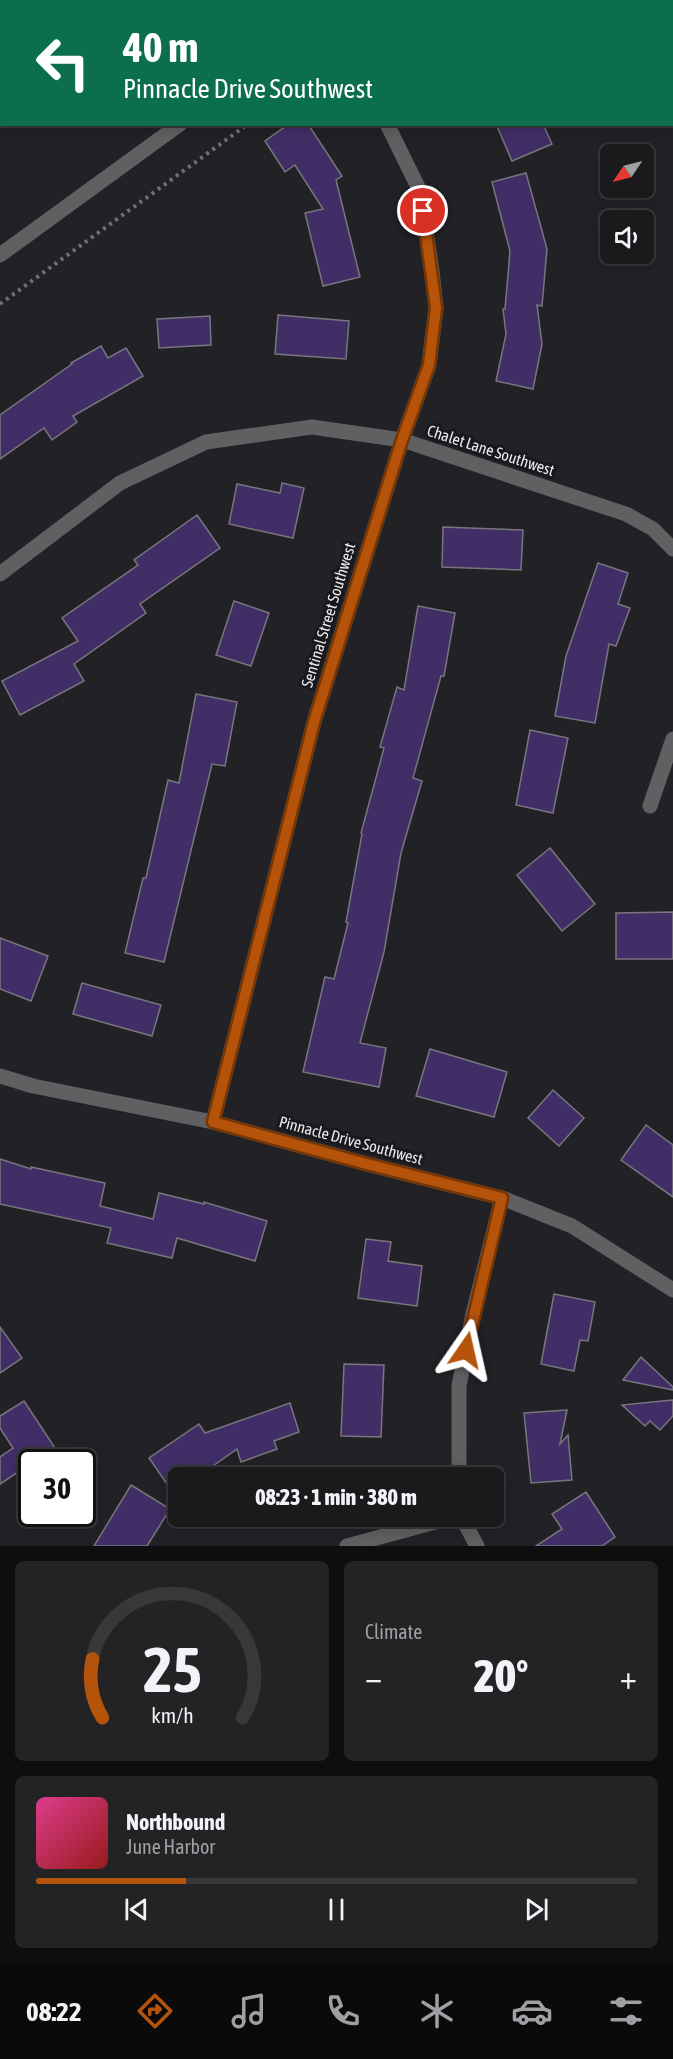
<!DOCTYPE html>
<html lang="en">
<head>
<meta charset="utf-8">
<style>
  body { margin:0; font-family:"Asap Condensed",sans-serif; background:#232225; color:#f1f3f6; height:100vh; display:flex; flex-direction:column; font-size:22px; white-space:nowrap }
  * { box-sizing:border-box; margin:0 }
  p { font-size:20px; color:#9fa0a3 }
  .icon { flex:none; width:33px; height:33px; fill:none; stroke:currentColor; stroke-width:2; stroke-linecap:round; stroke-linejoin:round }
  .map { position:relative; height:1546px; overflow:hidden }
  .sheet { display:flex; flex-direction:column; gap:15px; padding:15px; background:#0e0e0f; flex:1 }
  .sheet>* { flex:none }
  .top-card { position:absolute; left:0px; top:0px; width:674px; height:126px; box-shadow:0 3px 15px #0003,0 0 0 2px #38383b; background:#0b6e4f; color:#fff; overflow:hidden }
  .needle { width:39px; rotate:235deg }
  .buttons { position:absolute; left:600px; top:144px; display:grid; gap:12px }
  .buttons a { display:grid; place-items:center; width:54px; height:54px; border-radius:9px; background:#1a191c; box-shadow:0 3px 15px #0003,0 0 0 2px #38383b; font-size:30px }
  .speed { position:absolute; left:18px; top:1449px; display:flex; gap:12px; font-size:30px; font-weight:700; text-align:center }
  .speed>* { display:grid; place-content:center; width:78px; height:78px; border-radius:50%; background:#1a191c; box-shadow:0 3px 15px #0003,0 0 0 2px #38383b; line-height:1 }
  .speed .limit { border:3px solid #111; border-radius:9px; background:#fff; color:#111 }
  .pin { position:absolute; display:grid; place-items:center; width:51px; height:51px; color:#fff; margin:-26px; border:3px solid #fff; border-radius:50%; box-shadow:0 2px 6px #0007 }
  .me { position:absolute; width:66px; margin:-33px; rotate:11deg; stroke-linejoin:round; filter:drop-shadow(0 0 4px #0008) }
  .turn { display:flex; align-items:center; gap:21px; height:126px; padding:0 24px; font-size:27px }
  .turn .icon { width:78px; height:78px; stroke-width:2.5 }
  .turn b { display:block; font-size:42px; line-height:51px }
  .big { font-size:45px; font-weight:800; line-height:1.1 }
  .sheet .tile { flex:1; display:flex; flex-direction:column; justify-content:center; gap:9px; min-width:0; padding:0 21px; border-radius:9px; background:#232225 }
  .sheet .dial { align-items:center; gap:0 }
  .dial svg { height:156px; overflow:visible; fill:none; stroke:#38383b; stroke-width:7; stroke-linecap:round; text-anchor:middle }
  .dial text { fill:#f1f3f6; stroke:none }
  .song { display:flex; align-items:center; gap:18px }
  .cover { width:72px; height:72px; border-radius:9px; background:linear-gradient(135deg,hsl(330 70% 55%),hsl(0 70% 35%)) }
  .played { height:6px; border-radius:3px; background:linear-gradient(90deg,#b45309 25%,#38383b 25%) }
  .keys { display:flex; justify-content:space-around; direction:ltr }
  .heat { display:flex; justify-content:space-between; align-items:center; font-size:33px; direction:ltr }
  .sheet .tiles { flex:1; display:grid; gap:15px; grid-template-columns:1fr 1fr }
  .tile:last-child { grid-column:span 2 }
  .trip { position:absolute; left:168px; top:1467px; width:336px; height:60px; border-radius:9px; background:#1a191c; box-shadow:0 3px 15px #0003,0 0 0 2px #38383b; font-weight:800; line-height:60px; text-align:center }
  .tab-bar { display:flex; height:96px; justify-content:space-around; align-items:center; background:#0a0a0b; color:#9fa0a3 }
  .tab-bar .icon { width:42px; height:42px }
  .tab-bar .selected { color:#b45309 }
  .tab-bar b { font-size:27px; color:#f1f3f6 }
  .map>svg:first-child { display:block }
</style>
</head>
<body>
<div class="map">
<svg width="673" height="1546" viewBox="0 0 673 1546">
  <rect width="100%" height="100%" fill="#222126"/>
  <g fill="#422e67" stroke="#78767d" stroke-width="1.5">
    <path d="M 289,124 L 308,124 L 342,176 L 336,180 L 360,277 L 323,286 L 305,213 L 323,209 L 295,165 L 285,172 L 265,141 Z"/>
    <path d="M 496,124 L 543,124 L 552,144 L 512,161 Z"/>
    <path d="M 526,173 L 547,249 L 542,306 L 537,305 L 542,344 L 533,389 L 496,381 L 506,334 L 503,309 L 505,309 L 510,251 L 492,182 Z"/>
    <path d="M 278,315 L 349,321 L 346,359 L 275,354 Z"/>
    <path d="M 210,316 L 211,345 L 159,348 L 157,319 Z"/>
    <path d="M 101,346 L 108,358 L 126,348 L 143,376 L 73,416 L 77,422 L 52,440 L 44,428 L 0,459 L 0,415 L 72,364 L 71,363 Z"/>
    <path d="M 282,483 L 304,488 L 293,538 L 229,524 L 237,484 L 280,493 Z"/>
    <path d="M 197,515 L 220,548 L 140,604 L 146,613 L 74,664 L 84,681 L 20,715 L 2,681 L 78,641 L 62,618 L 138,565 L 134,560 Z"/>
    <path d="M 443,527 L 523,530 L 521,570 L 442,567 Z"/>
    <path d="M 598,563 L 628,573 L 618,604 L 630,608 L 616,646 L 609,644 L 595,723 L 555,716 L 566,656 Z"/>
    <path d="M 234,601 L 269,613 L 251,666 L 216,655 Z"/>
    <path d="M 418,606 L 455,613 L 444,676 L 441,676 L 413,778 L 422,781 L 401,853 L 384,952 L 360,1043 L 386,1048 L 379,1087 L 303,1072 L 325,977 L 334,979 L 348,923 L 346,922 L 362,834 L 361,833 L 384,748 L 380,747 L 397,687 L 404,690 Z"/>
    <path d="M 196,694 L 237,702 L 225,766 L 212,764 L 164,962 L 125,953 L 143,878 L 146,878 L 168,780 L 179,783 Z"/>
    <path d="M 530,730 L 568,738 L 553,813 L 516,805 Z"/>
    <path d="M 550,848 L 595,904 L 562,931 L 517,875 Z"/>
    <path d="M 673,912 L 673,959 L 616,959 L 616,913 Z"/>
    <path d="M 0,938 L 48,956 L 31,1001 L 0,989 Z"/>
    <path d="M 82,983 L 161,1005 L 152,1036 L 73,1014 Z"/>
    <path d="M 430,1049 L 507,1072 L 494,1117 L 416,1096 Z"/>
    <path d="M 553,1090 L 584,1118 L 559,1146 L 528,1118 Z"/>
    <path d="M 646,1125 L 673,1145 L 673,1197 L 621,1160 Z"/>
    <path d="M 0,1159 L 31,1169 L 31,1167 L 105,1183 L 100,1206 L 153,1219 L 159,1193 L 204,1204 L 204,1202 L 267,1221 L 255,1261 L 177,1238 L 172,1258 L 107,1243 L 111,1228 L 0,1204 Z"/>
    <path d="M 366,1239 L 391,1242 L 388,1261 L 422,1266 L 417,1306 L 358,1298 Z"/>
    <path d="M 554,1294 L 595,1302 L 588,1341 L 580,1340 L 574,1371 L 541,1364 Z"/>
    <path d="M 0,1327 L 22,1358 L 0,1373 Z"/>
    <path d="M 641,1357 L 673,1387 L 673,1390 L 623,1380 Z"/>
    <path d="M 344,1364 L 384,1365 L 381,1437 L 341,1436 Z"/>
    <path d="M 673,1400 L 673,1416 L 660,1430 L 650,1421 L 645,1426 L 622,1405 Z"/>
    <path d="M 24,1401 L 55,1448 L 0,1484 L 0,1457 L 13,1448 L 0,1428 L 0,1416 Z"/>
    <path d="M 290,1403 L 299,1432 L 274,1441 L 277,1449 L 241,1462 L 237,1449 L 196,1478 L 178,1478 L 178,1500 L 149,1458 L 199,1424 L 205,1433 Z"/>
    <path d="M 567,1410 L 560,1444 L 568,1435 L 572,1480 L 531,1483 L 524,1413 Z"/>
    <path d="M 131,1485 L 170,1509 L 147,1546 L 94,1546 Z"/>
    <path d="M 586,1492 L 615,1537 L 602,1546 L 536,1546 L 562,1529 L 552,1514 Z"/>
  </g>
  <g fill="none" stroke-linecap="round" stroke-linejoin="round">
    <g stroke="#717075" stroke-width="4" stroke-dasharray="3 4.5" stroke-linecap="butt">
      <path d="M 419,2 L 421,0"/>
      <path d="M 0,304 L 248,124"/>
    </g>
    <g stroke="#606062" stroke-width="15">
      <path d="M 306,0 L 307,2"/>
      <path d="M 349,2 L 351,0"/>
      <path d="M 0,255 L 180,124"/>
      <path d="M 0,574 L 120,483 L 206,442 L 312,427 L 402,440 L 626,514 L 653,529 L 673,549"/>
      <path d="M 650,806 L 673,739"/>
      <path d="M 0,1076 L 33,1086 L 213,1122 L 363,1163 L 502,1198 L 572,1226 L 673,1290"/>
      <path d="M 213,1122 L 314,722 L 402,440 L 429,365 L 436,308 L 432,271 L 420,191 L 387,124"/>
      <path d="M 459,1478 L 459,1386 L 473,1314 L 502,1198"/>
      <path d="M 461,1516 L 477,1546"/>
      <path d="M 347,1546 L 457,1516"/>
    </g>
  </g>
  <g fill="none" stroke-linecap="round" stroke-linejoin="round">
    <defs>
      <path id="route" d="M 423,211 L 436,308 L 429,365 L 402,440 L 314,722 L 213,1122 L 363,1163 L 502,1198 L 466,1350"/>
    </defs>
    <use href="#route" stroke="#753606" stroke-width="15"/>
    <use href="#route" stroke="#b45309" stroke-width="10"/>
  </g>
  <g text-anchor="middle" stroke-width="6" stroke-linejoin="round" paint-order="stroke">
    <g font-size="16" fill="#eae9ed" stroke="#19181d">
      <text transform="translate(491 450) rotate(18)" y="6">Chalet Lane Southwest</text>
      <text transform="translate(328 615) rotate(-73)" y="6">Sentinal Street Southwest</text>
      <text transform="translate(351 1140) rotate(15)" y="6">Pinnacle Drive Southwest</text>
    </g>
  </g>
</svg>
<div class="buttons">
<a><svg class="needle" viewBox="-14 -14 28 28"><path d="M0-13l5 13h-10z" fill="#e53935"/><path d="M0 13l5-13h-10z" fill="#9fa0a3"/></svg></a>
<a><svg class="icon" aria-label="sound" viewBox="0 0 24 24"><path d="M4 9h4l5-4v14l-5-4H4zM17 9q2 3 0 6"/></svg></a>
</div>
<div class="speed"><div class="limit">30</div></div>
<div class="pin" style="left:423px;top:211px;background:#d93025"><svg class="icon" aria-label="arrive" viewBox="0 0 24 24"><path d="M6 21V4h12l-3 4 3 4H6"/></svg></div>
<svg class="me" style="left:466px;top:1350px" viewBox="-20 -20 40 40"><path d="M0-17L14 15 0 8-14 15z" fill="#b45309" stroke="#fff" stroke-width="4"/></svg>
<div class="trip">08:23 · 1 min · 380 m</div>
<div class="top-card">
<div class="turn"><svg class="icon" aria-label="left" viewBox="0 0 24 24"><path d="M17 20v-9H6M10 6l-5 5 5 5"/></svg><div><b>40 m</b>Pinnacle Drive Southwest</div></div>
</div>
</div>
<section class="sheet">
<div class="tiles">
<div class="tile dial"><svg viewBox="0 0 100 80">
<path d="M14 69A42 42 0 1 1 86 69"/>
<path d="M14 69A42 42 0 0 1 9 39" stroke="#b45309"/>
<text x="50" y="56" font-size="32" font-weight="700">25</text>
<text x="50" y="72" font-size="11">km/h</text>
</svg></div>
<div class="tile"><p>Climate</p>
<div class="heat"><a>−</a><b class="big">20°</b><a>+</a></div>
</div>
<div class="tile">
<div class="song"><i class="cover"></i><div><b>Northbound</b><p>June Harbor</p></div></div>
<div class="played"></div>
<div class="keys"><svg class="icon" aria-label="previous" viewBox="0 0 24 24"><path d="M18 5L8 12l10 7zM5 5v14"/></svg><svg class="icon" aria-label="pause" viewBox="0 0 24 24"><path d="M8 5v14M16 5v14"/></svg><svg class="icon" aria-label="next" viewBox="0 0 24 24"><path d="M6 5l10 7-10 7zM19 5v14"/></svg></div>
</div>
</div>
</section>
<nav class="tab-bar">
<b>08:22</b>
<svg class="icon selected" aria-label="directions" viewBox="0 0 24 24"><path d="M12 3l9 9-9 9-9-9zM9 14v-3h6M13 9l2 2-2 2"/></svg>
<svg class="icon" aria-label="music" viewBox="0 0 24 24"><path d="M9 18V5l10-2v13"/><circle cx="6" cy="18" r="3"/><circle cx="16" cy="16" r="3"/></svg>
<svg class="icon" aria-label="phone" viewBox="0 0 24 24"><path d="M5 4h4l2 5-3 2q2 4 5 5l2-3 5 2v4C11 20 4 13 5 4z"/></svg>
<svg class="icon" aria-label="climate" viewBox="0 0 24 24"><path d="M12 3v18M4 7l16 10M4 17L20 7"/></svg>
<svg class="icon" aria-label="car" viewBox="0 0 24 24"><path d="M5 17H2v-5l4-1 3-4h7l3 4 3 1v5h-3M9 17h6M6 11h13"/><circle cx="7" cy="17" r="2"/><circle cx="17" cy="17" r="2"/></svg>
<svg class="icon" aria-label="filters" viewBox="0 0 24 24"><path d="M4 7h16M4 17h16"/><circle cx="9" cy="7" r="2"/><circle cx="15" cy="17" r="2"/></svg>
</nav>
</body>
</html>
